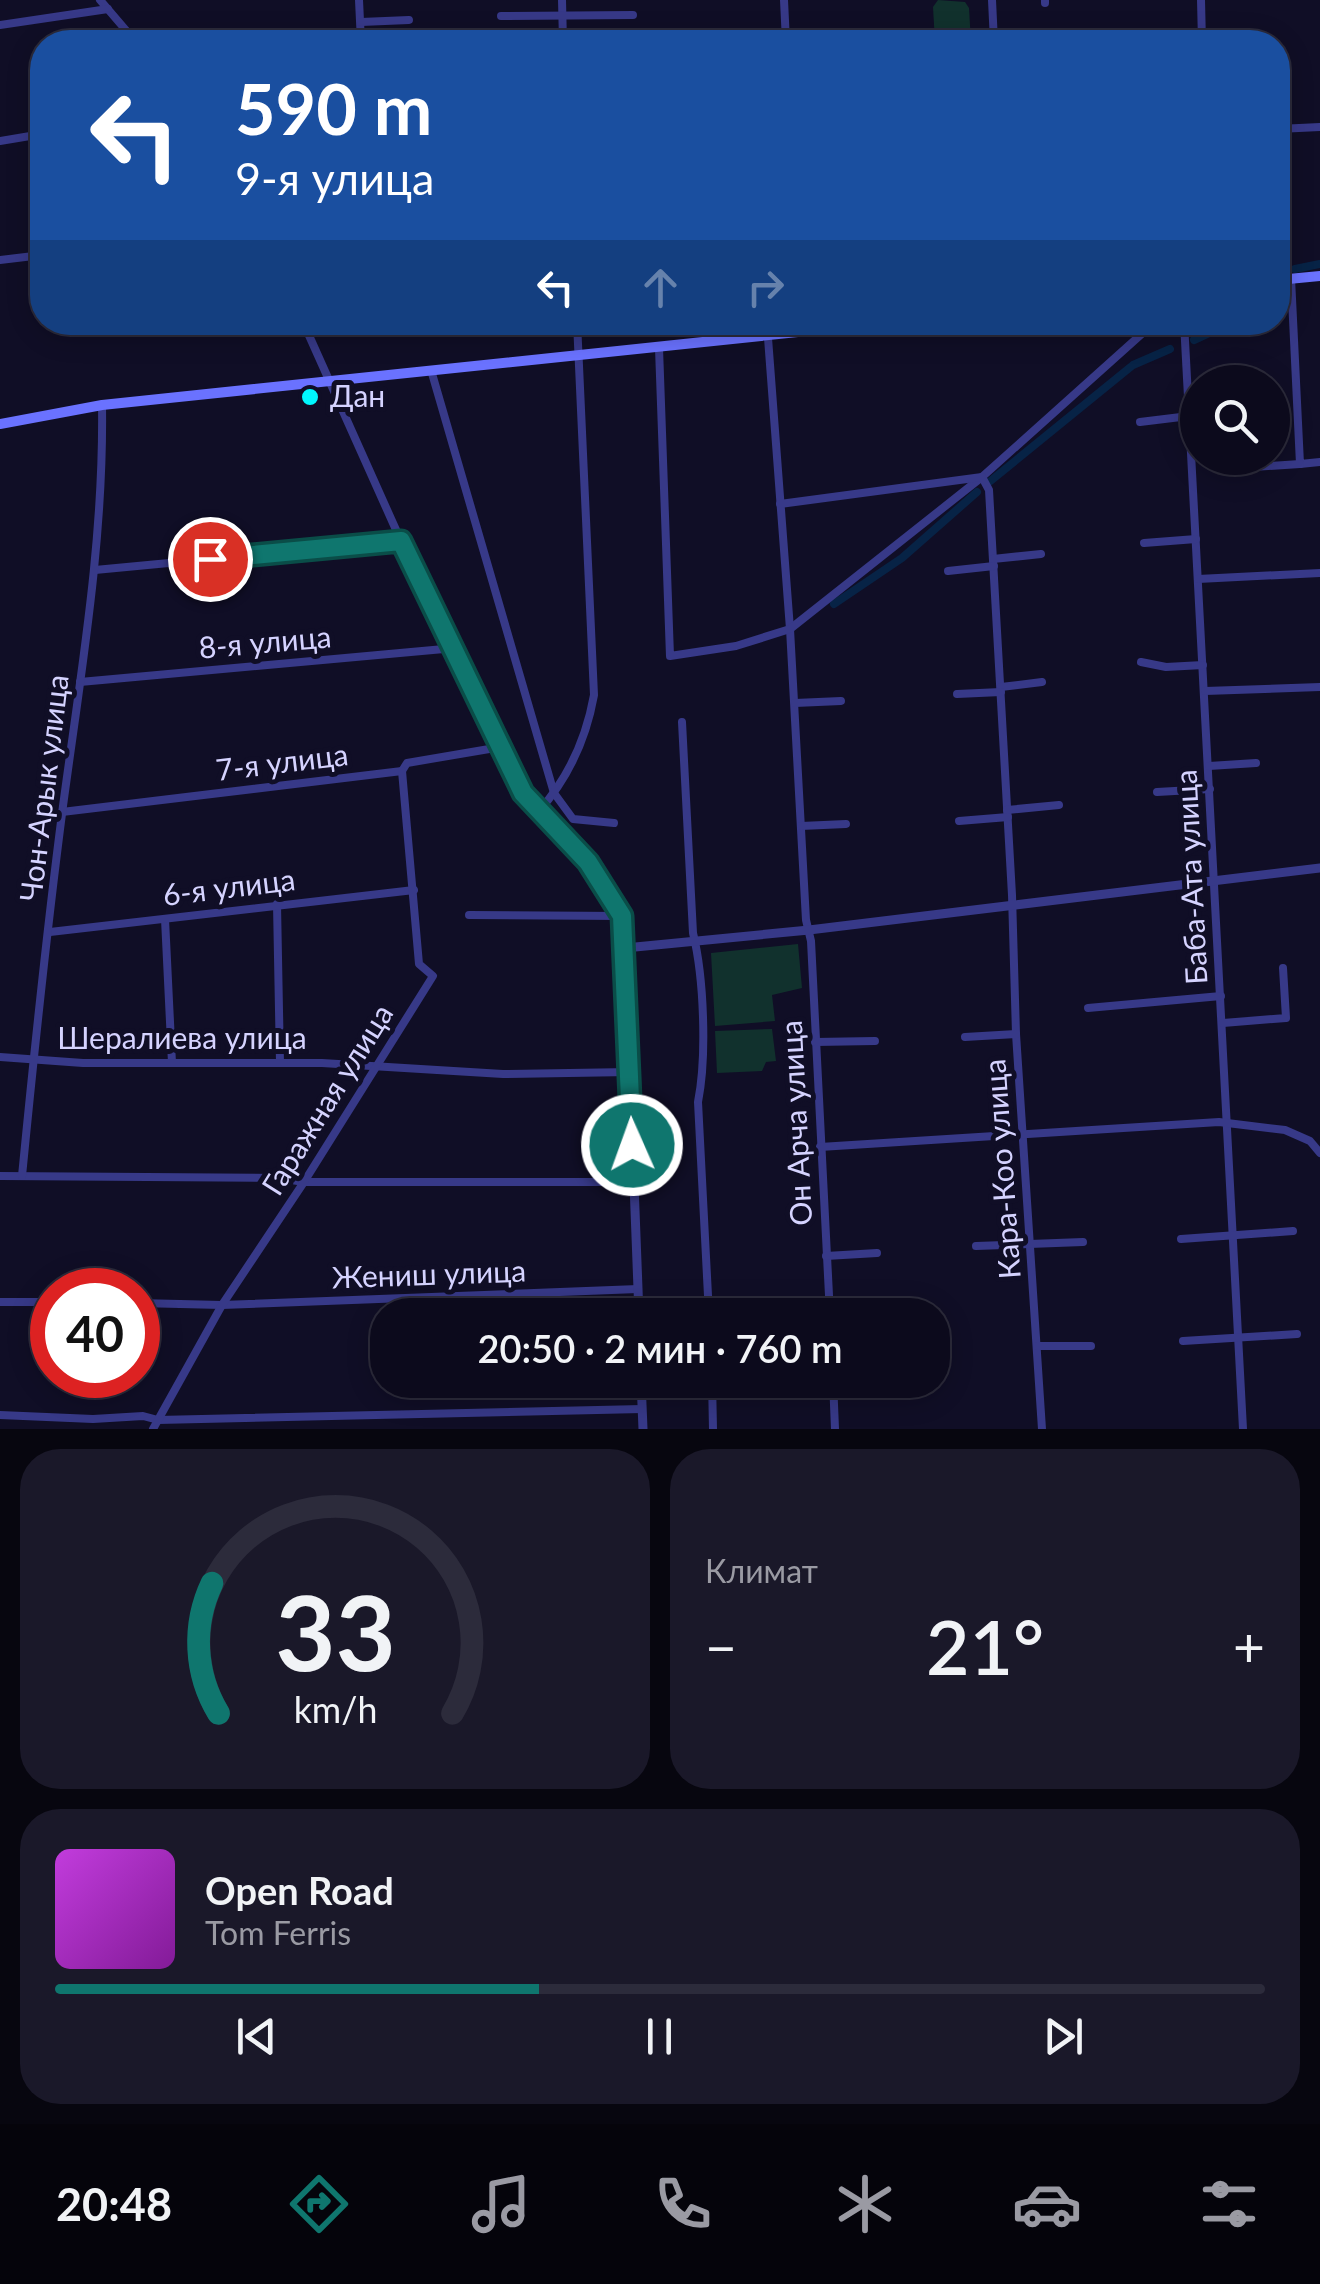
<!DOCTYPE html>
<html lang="ru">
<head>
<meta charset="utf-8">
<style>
  body { margin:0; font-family:Lato,sans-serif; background:#1a1829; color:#f1f3f6; height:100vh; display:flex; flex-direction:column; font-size:38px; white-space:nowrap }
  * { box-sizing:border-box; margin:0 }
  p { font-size:32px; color:#9a9aa3 }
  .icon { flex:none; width:55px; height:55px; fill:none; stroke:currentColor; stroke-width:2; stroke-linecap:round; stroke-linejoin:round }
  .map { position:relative; height:1429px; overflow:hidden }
  .drawer { display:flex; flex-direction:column; gap:20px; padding:20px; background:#07060f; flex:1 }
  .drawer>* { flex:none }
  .top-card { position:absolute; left:30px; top:30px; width:1260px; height:305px; border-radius:40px; box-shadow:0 5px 25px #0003,0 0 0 2px #2c2b3b; background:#1a4fa0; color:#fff; overflow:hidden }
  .tools { position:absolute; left:1180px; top:365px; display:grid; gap:20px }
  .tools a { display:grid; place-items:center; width:110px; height:110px; border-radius:50%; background:#0c0a1c; box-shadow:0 5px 25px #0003,0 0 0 2px #2c2b3b; font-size:50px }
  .speed { position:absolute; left:30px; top:1268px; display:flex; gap:20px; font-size:50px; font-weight:700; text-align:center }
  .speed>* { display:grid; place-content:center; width:130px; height:130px; border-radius:50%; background:#0c0a1c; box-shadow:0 5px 25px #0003,0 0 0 2px #2c2b3b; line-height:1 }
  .speed .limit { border:15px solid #d22; background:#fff; color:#111 }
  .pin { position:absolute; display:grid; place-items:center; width:85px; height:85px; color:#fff; margin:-42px; border:5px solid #fff; border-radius:50%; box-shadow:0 2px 10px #0007 }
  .me { position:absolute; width:110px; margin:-55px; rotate:358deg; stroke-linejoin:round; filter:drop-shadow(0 0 8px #0008) }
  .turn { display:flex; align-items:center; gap:35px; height:210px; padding:0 40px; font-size:45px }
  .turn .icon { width:130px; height:130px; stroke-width:2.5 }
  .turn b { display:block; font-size:70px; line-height:85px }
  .lanes { display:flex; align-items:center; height:95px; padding:0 40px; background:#0003; justify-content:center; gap:50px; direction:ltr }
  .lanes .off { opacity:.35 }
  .big { font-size:75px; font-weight:600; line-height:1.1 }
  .drawer .widget { flex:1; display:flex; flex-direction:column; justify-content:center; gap:15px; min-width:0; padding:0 35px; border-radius:40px; background:#1a1829 }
  .drawer .dial { align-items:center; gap:0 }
  .dial svg { height:260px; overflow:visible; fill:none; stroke:#2c2b3b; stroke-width:7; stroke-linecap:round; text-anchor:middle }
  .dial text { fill:#f1f3f6; stroke:none }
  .song { display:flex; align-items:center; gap:30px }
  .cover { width:120px; height:120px; border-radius:15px; background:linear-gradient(135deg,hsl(290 70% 55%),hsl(290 70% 35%)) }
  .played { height:10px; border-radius:5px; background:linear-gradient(90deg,#0f766e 40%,#2c2b3b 40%) }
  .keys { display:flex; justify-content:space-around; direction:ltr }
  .heat { display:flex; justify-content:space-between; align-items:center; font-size:55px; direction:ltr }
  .drawer .tiles { flex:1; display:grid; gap:20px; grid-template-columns:1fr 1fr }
  .widget:last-child { grid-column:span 2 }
  .trip { position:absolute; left:370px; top:1298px; width:580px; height:100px; border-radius:40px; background:#0c0a1c; box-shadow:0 5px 25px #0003,0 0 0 2px #2c2b3b; font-weight:600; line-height:100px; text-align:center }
  .dock { display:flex; height:160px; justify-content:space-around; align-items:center; background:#05040b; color:#9a9aa3 }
  .dock .icon { width:70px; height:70px }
  .dock .selected { color:#0f766e }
  .dock b { font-size:45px; color:#f1f3f6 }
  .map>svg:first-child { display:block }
</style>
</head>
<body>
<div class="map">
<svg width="1320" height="1429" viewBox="0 0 1320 1429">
  <rect width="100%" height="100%" fill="#100e26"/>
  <g fill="#11312d">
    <path d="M 938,0 L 965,2 L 969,8 L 971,42 L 935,42 L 933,7 Z"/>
    <path d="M 798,944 L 802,988 L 772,995 L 775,1021 L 715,1026 L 711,953 Z"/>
    <path d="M 772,1029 L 776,1061 L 766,1062 L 762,1071 L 717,1073 L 715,1031 Z"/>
  </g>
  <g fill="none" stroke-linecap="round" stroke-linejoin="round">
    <g stroke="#072346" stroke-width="8">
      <path d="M 1295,269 L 1320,264"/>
      <path d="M 1278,305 L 1285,302"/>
      <path d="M 1194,340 L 1233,322"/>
      <path d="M 988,483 L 1133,365 L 1170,349"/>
      <path d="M 834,604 L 902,558 L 977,492"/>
    </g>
    <g stroke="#373988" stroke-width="8">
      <path d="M 100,0 L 136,42"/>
      <path d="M 359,0 L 361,42"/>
      <path d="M 562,0 L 563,42"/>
      <path d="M 784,0 L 786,42"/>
      <path d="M 992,0 L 994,42"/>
      <path d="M 1045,0 L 1045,3"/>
      <path d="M 1201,0 L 1202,42"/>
      <path d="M 501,16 L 633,15"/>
      <path d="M 361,22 L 409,20"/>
      <path d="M 0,25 L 108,9"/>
      <path d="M 1278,129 L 1320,127"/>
      <path d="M 0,141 L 42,134"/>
      <path d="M 0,260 L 42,255"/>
      <path d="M 1291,278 L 1300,464 L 1320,462"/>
      <path d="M 303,322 L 401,541 L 523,793 L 596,873 L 622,916 L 625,948"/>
      <path d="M 1184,322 L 1243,1429"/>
      <path d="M 768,338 L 790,629 L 806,920 L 811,941 L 830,1315"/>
      <path d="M 659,348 L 670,656 L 736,646 L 790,629 L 982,477 L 1155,322"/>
      <path d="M 431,370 L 554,793 L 573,819 L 614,823"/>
      <path d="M 1140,422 L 1189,416"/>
      <path d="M 1253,467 L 1300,464"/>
      <path d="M 780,504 L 982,477 L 989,490 L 1012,895 L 1016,1034 L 1042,1429"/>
      <path d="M 1144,543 L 1196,539"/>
      <path d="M 993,559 L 1041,554"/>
      <path d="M 95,570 L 401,541"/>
      <path d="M 948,571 L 994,566"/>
      <path d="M 1198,579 L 1320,573"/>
      <path d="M 1141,662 L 1166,667 L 1203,665"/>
      <path d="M 80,682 L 455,648"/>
      <path d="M 1001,687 L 1042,682"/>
      <path d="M 1205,691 L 1320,687"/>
      <path d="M 957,694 L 1001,692"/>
      <path d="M 795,703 L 841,701"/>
      <path d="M 682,722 L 693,933 C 704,978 707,1056 698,1102 L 709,1315"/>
      <path d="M 1209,766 L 1256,763"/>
      <path d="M 1157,792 L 1210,789"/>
      <path d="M 1007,810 L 1059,805"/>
      <path d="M 539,811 C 569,777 586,740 594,695 L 577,322"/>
      <path d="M 62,812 L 402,771 L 407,763 L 501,747"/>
      <path d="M 959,821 L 1008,817"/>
      <path d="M 801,826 L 846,824"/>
      <path d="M 277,904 L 280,1063"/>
      <path d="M 469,915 L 622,916"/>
      <path d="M 165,919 L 172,1063"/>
      <path d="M 50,932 L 414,890"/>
      <path d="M 1088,1008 L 1221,996"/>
      <path d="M 1223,1023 L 1286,1018 L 1283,968"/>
      <path d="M 965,1037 L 1016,1034"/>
      <path d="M 815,1042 L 875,1041"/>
      <path d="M 0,1057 L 83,1063 L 322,1063 L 503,1074 L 630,1072"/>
      <path d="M 820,1147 L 1219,1122 L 1285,1130 L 1310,1141 L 1320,1153"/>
      <path d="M 0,1176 L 279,1178 L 304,1182 L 634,1182"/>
      <path d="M 22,1176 C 34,1053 47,929 63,806 C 81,672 104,540 102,405"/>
      <path d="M 1181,1239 L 1293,1231"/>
      <path d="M 976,1246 L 1083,1242"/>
      <path d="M 826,1256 L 877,1253"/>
      <path d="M 0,1302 L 52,1302"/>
      <path d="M 138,1303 L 222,1305 L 638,1289"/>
      <path d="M 1183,1341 L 1297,1334"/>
      <path d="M 1037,1346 L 1091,1346"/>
      <path d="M 712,1380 L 713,1429"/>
      <path d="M 833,1380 L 835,1429"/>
      <path d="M 0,1415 L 93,1419 L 143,1416 L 158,1420 L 642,1409"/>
      <path d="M 153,1429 L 222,1305 L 304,1182 L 433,976 L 419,964 L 402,771"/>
    </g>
    <g stroke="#373988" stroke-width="9">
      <path d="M 639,1315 L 625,948 L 809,930 L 1320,868"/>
      <path d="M 641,1380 L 643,1429"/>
    </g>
    <g stroke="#6a72ff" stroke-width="10">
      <path d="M 1278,280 L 1320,276"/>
      <path d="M 0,424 L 102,405 L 894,322"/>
    </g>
  </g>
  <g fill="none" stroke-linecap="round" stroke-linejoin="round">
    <defs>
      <path id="route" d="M 210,559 L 401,541 L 523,793 L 588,862 L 622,916 L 632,1145"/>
    </defs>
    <use href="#route" stroke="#0a4d48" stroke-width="25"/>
    <use href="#route" stroke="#0f766e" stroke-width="18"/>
  </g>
  <circle fill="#00f8fe" stroke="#100e26" stroke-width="4" cx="310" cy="397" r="10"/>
  <g text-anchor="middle" stroke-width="10" stroke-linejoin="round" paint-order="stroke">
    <g font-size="30" fill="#d5d3ff" stroke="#100e26" text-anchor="start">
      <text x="330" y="407">Дан</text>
    </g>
    <g font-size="30" fill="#d5d3ff" stroke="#100e26">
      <text transform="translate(265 643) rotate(-5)" y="10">8-я улица</text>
      <text transform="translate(282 763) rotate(-7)" y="10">7-я улица</text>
      <text transform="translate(45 788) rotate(-83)" y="10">Чон-Арык улица</text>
      <text transform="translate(1192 877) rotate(-93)" y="10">Баба-Ата улица</text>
      <text transform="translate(229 888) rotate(-7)" y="10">6-я улица</text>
      <text x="182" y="1049">Шералиева улица</text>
      <text transform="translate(328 1100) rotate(-58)" y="10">Гаражная улица</text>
      <text transform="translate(797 1123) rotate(-93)" y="10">Он Арча улица</text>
      <text transform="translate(1003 1169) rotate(-94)" y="10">Кара-Коо улица</text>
      <text transform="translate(429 1275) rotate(-2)" y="10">Жениш улица</text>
    </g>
  </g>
</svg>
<div class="tools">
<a><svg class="icon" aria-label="search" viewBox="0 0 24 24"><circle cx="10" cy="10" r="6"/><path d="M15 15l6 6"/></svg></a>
</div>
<div class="speed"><div class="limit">40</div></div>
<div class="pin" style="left:210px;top:559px;background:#d93025"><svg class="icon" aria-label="arrive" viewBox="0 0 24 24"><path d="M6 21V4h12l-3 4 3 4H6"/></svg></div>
<svg class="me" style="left:632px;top:1145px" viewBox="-20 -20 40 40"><circle r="17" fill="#0f766e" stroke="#fff" stroke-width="3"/><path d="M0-11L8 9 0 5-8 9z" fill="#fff"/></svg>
<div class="trip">20:50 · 2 мин · 760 m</div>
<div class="top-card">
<div class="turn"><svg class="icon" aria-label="left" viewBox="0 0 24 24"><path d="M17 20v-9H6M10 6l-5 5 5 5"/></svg><div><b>590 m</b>9-я улица</div></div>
<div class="lanes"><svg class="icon" aria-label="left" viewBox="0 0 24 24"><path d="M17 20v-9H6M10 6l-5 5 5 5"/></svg><svg class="icon off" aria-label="ahead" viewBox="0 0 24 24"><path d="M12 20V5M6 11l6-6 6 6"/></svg><svg class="icon off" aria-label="right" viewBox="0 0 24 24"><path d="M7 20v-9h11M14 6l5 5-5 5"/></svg></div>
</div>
</div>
<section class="drawer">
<div class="tiles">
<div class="widget dial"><svg viewBox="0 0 100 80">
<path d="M14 69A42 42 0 1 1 86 69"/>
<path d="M14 69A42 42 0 0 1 12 29" stroke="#0f766e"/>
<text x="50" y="56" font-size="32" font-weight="700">33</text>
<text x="50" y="72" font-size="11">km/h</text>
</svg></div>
<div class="widget"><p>Климат</p>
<div class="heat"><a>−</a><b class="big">21°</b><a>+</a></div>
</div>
<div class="widget">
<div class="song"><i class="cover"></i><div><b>Open Road</b><p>Tom Ferris</p></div></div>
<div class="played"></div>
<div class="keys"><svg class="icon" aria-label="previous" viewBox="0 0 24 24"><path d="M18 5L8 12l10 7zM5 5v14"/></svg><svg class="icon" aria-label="pause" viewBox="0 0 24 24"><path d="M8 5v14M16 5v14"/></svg><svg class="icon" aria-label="next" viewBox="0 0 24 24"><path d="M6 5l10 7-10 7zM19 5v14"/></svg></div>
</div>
</div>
</section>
<nav class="dock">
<b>20:48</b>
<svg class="icon selected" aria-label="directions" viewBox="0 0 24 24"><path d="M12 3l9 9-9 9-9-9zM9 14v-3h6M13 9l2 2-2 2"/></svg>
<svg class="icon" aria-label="music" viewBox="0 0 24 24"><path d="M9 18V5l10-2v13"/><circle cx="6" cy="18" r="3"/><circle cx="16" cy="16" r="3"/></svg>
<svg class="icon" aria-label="phone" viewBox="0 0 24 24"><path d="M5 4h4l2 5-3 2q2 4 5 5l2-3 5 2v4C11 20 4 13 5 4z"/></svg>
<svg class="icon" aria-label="climate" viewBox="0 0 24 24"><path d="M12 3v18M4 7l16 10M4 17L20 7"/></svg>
<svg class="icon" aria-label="car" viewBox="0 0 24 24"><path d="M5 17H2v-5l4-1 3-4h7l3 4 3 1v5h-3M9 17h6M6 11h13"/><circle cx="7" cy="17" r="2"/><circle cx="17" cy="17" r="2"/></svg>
<svg class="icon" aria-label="filters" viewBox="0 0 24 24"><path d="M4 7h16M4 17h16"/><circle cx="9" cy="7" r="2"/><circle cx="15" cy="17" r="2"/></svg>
</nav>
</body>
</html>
